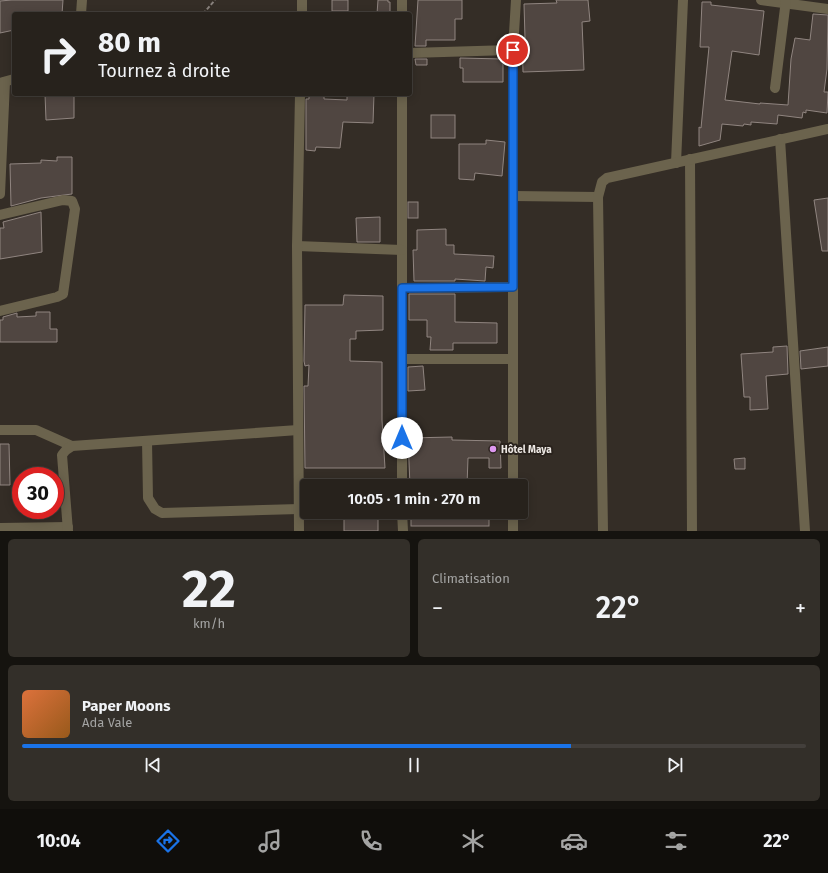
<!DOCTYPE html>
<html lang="fr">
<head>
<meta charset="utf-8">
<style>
  body { margin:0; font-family:"Fira Sans",sans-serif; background:#332f29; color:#f1f3f6; height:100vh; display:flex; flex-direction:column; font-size:15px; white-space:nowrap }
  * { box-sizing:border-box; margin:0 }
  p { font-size:13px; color:#a4a4a3 }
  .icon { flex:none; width:22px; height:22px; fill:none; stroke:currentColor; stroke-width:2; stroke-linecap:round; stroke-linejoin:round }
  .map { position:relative; height:531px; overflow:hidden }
  .drawer { display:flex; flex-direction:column; gap:8px; padding:8px; background:#15130f; flex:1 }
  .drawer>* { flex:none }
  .guide { position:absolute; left:12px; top:12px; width:400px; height:84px; border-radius:4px; box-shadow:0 2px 10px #0003,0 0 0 1px #433f3b; background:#27221c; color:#f1f3f6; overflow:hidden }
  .speed { position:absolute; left:12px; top:467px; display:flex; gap:8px; font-size:20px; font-weight:700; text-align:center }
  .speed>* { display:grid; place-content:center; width:52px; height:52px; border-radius:50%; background:#27221c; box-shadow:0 2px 10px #0003,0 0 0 1px #433f3b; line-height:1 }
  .speed .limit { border:6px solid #d22; background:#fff; color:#111 }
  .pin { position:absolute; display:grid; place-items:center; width:34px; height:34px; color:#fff; margin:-17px; border:2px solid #fff; border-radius:50%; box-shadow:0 1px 4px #0007 }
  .me { position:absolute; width:44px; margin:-22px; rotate:0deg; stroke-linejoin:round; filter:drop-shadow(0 0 3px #0008) }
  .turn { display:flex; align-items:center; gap:14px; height:84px; padding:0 20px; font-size:18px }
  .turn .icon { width:52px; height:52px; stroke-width:2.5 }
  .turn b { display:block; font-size:28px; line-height:34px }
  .big { font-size:30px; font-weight:600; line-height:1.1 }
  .drawer .tile { flex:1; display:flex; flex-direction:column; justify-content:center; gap:6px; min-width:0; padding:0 14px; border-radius:6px; background:#332f29 }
  .drawer .dial { align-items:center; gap:0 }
  .dial b { font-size:52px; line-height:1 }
  .song { display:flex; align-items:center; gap:12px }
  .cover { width:48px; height:48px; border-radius:6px; background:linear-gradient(135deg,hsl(20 70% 55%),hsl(30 70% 35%)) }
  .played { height:4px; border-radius:2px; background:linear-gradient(90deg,#1a73e8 70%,#433f3b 70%) }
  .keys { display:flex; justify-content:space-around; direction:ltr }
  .heat { display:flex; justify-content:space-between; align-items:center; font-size:22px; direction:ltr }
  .drawer .tiles { flex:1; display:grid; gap:8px; grid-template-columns:1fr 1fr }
  .tile:last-child { grid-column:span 2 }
  .trip { position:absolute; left:300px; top:479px; width:228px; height:40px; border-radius:4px; background:#27221c; box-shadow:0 2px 10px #0003,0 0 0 1px #433f3b; font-weight:600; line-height:40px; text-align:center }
  .dock { display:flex; height:64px; justify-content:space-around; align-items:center; background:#100e0b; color:#a4a4a3 }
  .dock .icon { width:28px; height:28px }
  .dock .selected { color:#1a73e8 }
  .dock b { font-size:18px; color:#f1f3f6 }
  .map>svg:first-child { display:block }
</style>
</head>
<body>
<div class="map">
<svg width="828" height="531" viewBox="0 0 828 531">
  <rect width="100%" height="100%" fill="#342d26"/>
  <g fill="#504641" stroke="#908580">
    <path d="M 12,0 L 63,0 L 62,14 L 14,14 L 14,30 L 0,33 L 0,1 Z"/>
    <rect x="332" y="0" width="16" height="11"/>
    <path d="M 378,0 L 388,0 L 388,2 L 390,2 L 390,14 L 377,14 Z"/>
    <path d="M 418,0 L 462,0 L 462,19 L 455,19 L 455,40 L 426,40 L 426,46 L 415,46 Z"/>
    <path d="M 556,0 L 588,0 L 590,21 L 582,22 L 584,70 L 523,72 L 522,38 L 525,38 L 524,4 L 557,3 Z"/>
    <path d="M 702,2 L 711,2 L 711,5 L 764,11 L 759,55 L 732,51 L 725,100 L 760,104 L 760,103 L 788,105 L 791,59 L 795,38 L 810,40 L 813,14 L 828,15 L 827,69 L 824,92 L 828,92 L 827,113 L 806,110 L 806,113 L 803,112 L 802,118 L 778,115 L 777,124 L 751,122 L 751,125 L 744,124 L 743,126 L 722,124 L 720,140 L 699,146 L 699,127 L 701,128 L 709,47 L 700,47 Z"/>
    <path d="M 460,58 L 503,59 L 503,82 L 463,82 L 463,68 L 460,68 Z"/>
    <path d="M 415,59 L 427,59 L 427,65 L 416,65 Z"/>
    <path d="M 45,94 L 74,94 L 74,118 L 46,120 Z"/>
    <path d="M 309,94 L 324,94 L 324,99 L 347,100 L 347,94 L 374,94 L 373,123 L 343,122 L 340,148 L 316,147 L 315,151 L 306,150 L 306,99 L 309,99 Z"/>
    <rect x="431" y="115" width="24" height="23"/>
    <path d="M 486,140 L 505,142 L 502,176 L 475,173 L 474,180 L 459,179 L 459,144 L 486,144 Z"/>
    <path d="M 57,157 L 72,157 L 72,194 L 41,198 L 11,206 L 10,164 L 41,163 L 41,160 L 57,161 Z"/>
    <path d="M 828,198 L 828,251 L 822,251 L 814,200 Z"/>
    <rect x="408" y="202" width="10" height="16"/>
    <path d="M 41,212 L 42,252 L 0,259 L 0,228 L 4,228 L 3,222 Z"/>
    <path d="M 380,217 L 380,242 L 357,242 L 356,218 Z"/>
    <path d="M 446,229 L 446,245 L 454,245 L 454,254 L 494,256 L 493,268 L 486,267 L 485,281 L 455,279 L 455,281 L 414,281 L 413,250 L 417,250 L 417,230 Z"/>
    <path d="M 409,294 L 455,294 L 455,322 L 497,323 L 497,343 L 453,343 L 453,350 L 430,350 L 431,337 L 427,337 L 427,320 L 409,320 Z"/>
    <path d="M 344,295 L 383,296 L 383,330 L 356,331 L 356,339 L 350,339 L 350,361 L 382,362 L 382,420 L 385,468 L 305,468 L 304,386 L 308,386 L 309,365 L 305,366 L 304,361 L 305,305 L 343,305 Z"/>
    <path d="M 36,312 L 50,312 L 50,329 L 57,329 L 57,342 L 0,342 L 0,320 L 3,320 L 3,317 L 17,313 L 17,317 L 36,316 Z"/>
    <path d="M 787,346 L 788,374 L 766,376 L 768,409 L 750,410 L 750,397 L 744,397 L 741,354 L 773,352 L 773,347 Z"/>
    <path d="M 828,347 L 828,366 L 801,369 L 800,351 Z"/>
    <path d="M 423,366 L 425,390 L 408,391 L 408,367 Z"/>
    <path d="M 452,437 L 452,440 L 500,441 L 501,468 L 489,468 L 489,458 L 468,458 L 467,486 L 410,486 L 408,438 Z"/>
    <path d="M 0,444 L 9,444 L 10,485 L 0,485 Z"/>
    <path d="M 745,458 L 745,469 L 735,469 L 734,459 Z"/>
    <path d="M 351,512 L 378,512 L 378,531 L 344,531 L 344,517 L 351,517 Z"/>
    <rect x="411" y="512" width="78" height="14"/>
  </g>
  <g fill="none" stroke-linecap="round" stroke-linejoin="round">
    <path stroke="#88817c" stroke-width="2" stroke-dasharray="4 2" stroke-linecap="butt" d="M 203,14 L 215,0"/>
    <g stroke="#6b634d" stroke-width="10">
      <path d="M 402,0 L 402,14"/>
      <path d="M 761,0 L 828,9"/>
      <path d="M 81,14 L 82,0"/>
      <path d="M 302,14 L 302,0"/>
      <path d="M 410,53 L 513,50"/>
      <path d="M 0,83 L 14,79"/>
      <path d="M 775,88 L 786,0"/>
      <path d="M 402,94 L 402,486"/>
      <path d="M 780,139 L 805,531"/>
      <path d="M 690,159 L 692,531"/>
      <path d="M 676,163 L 683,0"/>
      <path d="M 0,194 L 5,82"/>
      <path d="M 513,196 L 598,197"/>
      <path d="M 0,215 L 63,200 L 72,201 L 75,209 L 63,294 L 57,297 L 0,311"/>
      <path d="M 297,246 L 402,250"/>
      <path d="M 402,288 L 513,287"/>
      <path d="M 402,359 L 513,359"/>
      <path d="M 0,430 L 36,430 L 72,446"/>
      <path d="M 147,441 L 148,498 L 155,509 L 162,513 L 299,509"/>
      <path d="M 513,486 L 513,50 L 516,0"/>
      <path d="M 402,512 L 403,531"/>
      <path d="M 513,512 L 513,531"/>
      <path d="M 0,528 L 68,527"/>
      <path d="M 68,531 L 62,455 L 66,450 L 72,446 L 298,430"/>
      <path d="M 299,531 L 297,246 L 300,94"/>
      <path d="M 603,531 L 598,197 L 602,182 L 607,178 L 828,129"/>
    </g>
  </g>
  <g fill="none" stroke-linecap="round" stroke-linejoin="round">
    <defs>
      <path id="route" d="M 402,438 L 402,288 L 513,287 L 513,50"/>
    </defs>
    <use href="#route" stroke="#114b97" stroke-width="10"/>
    <use href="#route" stroke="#1a73e8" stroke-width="7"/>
  </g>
  <circle fill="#de98f2" stroke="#2a231d" stroke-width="1.5" cx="493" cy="449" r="4"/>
  <g text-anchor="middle" stroke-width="4" stroke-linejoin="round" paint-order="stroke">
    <g font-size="10" font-weight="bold" fill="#ece7e3" stroke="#2a231d" text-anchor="start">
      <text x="501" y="453">Hôtel Maya</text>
    </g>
  </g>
</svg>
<div class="speed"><div class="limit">30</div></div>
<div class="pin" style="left:513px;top:50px;background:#d93025"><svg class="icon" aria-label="arrive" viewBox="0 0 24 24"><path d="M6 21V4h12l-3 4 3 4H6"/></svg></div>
<svg class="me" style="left:402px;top:438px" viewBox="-20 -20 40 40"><circle r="19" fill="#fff"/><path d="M0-13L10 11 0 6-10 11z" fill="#1a73e8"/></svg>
<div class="trip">10:05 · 1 min · 270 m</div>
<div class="guide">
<div class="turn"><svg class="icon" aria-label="right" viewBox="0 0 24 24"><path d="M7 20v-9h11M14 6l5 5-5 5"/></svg><div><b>80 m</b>Tournez à droite</div></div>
</div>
</div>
<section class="drawer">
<div class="tiles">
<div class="tile dial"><b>22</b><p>km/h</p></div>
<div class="tile"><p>Climatisation</p>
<div class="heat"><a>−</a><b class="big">22°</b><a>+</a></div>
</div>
<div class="tile">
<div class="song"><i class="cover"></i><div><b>Paper Moons</b><p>Ada Vale</p></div></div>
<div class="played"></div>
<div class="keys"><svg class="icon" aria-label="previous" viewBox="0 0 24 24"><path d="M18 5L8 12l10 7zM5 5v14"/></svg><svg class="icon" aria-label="pause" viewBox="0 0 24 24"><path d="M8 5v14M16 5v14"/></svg><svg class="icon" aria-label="next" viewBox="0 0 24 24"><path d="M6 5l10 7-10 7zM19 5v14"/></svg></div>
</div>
</div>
</section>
<nav class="dock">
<b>10:04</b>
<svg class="icon selected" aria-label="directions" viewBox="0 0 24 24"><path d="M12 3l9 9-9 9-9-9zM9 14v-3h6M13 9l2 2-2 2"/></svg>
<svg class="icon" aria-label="music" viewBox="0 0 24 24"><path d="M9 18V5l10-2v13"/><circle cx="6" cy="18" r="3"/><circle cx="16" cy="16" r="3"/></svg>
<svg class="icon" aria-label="phone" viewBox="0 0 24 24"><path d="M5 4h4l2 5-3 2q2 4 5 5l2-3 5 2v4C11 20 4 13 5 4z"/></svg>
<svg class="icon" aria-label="climate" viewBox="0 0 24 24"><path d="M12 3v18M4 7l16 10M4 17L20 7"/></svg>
<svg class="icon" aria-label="car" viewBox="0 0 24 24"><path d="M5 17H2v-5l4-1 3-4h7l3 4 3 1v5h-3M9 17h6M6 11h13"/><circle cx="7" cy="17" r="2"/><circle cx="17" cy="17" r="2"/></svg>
<svg class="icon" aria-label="filters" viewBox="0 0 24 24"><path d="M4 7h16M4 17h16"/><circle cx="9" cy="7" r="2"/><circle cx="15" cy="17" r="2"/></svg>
<b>22°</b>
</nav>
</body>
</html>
